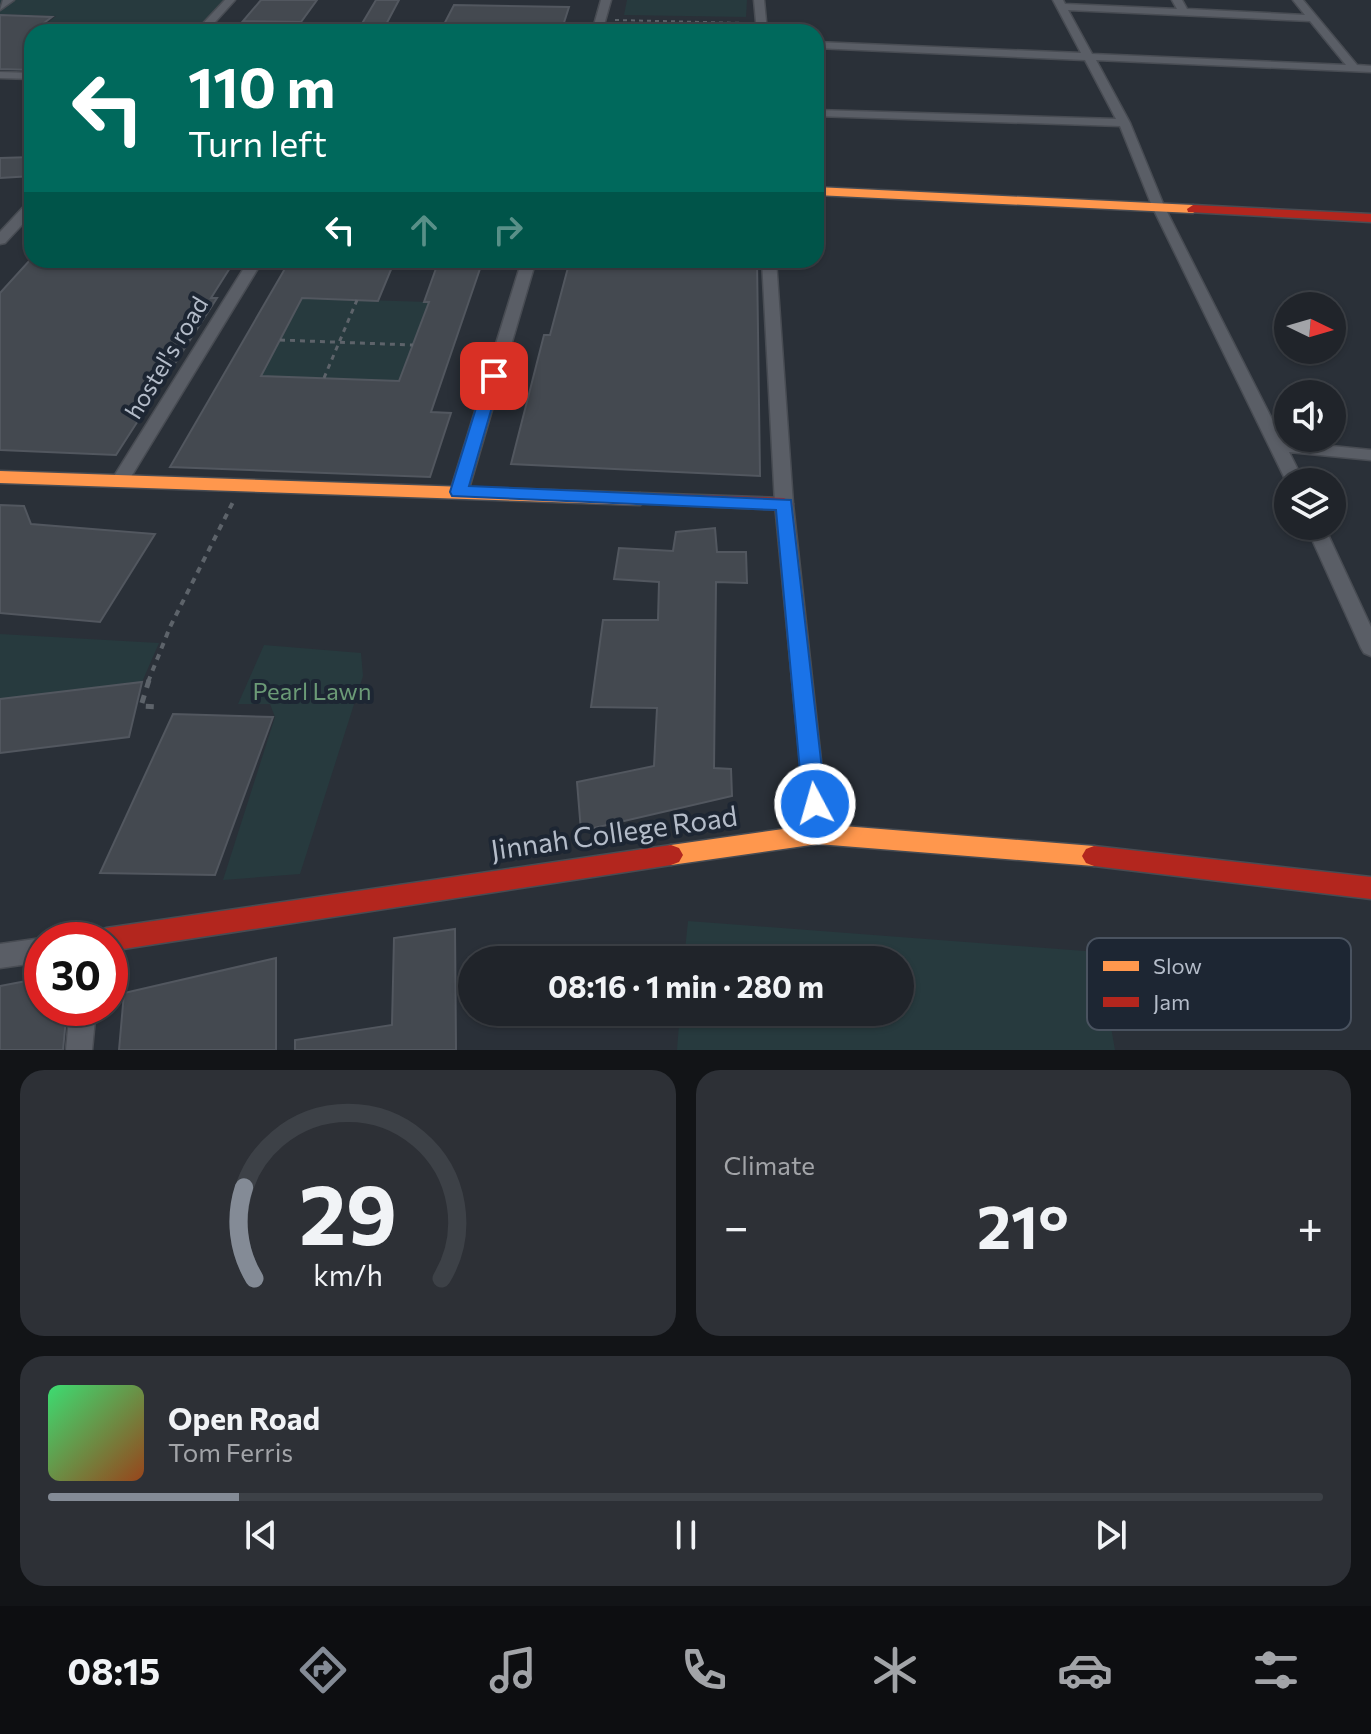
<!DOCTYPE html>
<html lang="en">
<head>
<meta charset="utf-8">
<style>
  body { margin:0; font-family:Commissioner,sans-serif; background:#2d3036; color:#f1f3f6; height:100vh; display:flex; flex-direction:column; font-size:30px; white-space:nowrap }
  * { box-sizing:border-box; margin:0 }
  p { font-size:26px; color:#a2a4a8 }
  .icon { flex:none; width:44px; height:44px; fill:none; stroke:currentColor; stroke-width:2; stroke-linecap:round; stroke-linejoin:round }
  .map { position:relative; height:1050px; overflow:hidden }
  .details { display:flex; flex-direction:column; gap:20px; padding:20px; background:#121417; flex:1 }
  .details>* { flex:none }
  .top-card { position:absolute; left:24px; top:24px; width:800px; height:244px; border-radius:24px; box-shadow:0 2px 6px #0004,0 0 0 2px #3d4147; background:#00695c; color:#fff; overflow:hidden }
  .needle { width:52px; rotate:95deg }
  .tools { position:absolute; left:1274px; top:292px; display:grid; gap:16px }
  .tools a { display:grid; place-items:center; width:72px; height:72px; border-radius:50%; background:#20242a; box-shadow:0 2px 6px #0004,0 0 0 2px #3d4147; font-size:40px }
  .speed { position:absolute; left:24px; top:922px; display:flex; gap:16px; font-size:40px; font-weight:700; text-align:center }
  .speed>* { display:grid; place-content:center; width:104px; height:104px; border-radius:50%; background:#20242a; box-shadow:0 2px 6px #0004,0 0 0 2px #3d4147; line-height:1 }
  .speed .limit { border:12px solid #d22; background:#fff; color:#111 }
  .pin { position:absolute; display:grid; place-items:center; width:68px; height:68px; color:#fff; margin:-34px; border-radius:16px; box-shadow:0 4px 12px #0006 }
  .me { position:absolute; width:88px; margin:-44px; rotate:354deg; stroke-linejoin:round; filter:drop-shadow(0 0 6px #0008) }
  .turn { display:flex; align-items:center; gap:28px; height:168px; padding:0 32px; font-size:36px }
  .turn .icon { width:104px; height:104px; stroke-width:2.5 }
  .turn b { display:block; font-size:56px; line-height:68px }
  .lanes { display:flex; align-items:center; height:76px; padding:0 32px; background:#0003; justify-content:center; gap:40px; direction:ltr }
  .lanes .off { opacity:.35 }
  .big { font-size:60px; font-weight:700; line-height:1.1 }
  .details .widget { flex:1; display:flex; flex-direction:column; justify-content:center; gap:12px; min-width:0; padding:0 28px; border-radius:24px; background:#2d3036 }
  .details .dial { align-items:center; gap:0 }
  .dial svg { height:208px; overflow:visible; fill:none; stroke:#3d4147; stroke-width:7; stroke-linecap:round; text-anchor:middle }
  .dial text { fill:#f1f3f6; stroke:none }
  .song { display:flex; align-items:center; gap:24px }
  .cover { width:96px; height:96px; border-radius:12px; background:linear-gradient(135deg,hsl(140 70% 55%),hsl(20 70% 35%)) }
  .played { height:8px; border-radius:4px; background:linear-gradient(90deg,#848b96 15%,#3d4147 15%) }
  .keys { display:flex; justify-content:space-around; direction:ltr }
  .heat { display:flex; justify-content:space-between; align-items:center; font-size:44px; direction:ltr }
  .details .tiles { flex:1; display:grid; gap:20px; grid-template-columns:1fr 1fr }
  .widget:last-child { grid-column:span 2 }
  .trip { position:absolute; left:458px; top:946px; width:456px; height:80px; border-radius:40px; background:#20242a; box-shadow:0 2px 6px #0004,0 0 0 2px #3d4147; font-weight:700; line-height:80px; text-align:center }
  .menu { display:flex; height:128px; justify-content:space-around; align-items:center; background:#0d0e11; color:#a2a4a8 }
  .menu .icon { width:56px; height:56px }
  .menu .current { color:#848b96 }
  .menu b { font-size:36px; color:#f1f3f6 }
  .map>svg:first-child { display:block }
</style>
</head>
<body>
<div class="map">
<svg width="1371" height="1050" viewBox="0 0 1371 1050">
  <rect width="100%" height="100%" fill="#2a3038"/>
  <g fill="#273a3e">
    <path d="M 0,0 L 230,0 L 200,32 L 37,32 L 56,16 L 0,14 Z"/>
    <path d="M 627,0 L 747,0 L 746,17 L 624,15 Z"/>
    <path d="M 302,298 L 429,302 L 399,381 L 261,376 Z"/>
    <path d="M 0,634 L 159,643 L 142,682 L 0,699 Z"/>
    <path d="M 264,645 L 361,653 L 363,676 L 300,874 L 223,880 L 275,717 L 270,704 L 238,704 Z"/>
    <path d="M 688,921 L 1098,952 L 1115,1050 L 677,1050 L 680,1012 L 900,1012 L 900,960 L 684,960 Z"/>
  </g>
  <g fill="#444950" stroke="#52575f" stroke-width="2">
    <path d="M 261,0 L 317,0 L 301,22 L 243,21 Z"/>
    <path d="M 376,0 L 399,0 L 382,32 L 357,32 Z"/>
    <path d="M 454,5 L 569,7 L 561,32 L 440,32 Z"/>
    <path d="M 0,15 L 52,17 L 32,32 L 32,70 L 0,69 Z"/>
    <path d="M 32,157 L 32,176 L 0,178 L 0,158 Z"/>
    <path d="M 30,260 L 235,260 L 211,298 L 217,298 L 116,455 L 0,450 L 0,293 Z"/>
    <path d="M 290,260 L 395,260 L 378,301 L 302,298 L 261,376 L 399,381 L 429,302 L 424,302 L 439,260 L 483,260 L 431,412 L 451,413 L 430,477 L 170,467 Z"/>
    <path d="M 570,260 L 757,260 L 760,476 L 511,464 L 544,335 L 550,335 Z"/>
    <path d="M 0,505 L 24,506 L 31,524 L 155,534 L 100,622 L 0,613 Z"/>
    <path d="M 715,528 L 717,552 L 746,552 L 747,583 L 716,582 L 714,768 L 731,769 L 732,796 L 581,831 L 577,782 L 654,766 L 657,708 L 591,707 L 603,620 L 658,620 L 659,582 L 614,579 L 619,548 L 673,551 L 676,532 Z"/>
    <path d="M 142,682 L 129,737 L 0,753 L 0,699 Z"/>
    <path d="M 173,714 L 273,717 L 215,875 L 100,873 Z"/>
    <path d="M 455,929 L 456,1050 L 295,1050 L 295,1040 L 392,1025 L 394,938 Z"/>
    <path d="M 276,958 L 276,1050 L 119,1050 L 124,993 Z"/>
    <path d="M 42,978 L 42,1008 L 67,1008 L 63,1050 L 0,1050 L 0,986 Z"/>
  </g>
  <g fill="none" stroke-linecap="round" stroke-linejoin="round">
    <defs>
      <g id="street">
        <path d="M 3,0 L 14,0 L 0,10 Z"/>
        <path d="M 225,0 L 235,0 L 206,32 L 195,32 Z"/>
        <path d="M 601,0 L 611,0 L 602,32 L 592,32 Z"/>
        <path d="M 754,0 L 764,0 L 767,32 L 757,32 Z"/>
        <path d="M 1053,0 L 1063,0 L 1065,4 L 1177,9 L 1172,0 L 1182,0 L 1187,9 L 1305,15 L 1293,0 L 1303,0 L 1357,65 L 1371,66 L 1371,72 L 1096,60 L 1130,123 L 1164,206 L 1283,441 L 1371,450 L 1371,460 L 1289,452 L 1304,482 L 1288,482 L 1288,485 L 1152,206 L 1120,126 L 816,116 L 816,110 L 1116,119 L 1085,60 L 816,48 L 816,42 L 1081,53 ZM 1068,10 L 1310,21 L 1346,65 L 1092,54 Z"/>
        <path d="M 0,72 L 32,73 L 32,79 L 0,78 Z"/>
        <path d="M 32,202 L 32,214 L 5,243 L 0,244 L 0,232 L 27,203 Z"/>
        <path d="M 249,260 L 263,260 L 126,485 L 114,485 L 111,481 Z"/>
        <path d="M 522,260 L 536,260 L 468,492 L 465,496 L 453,496 L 450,492 Z"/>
        <path d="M 762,260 L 776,260 L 793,504 L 829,834 L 826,841 L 818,844 L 810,841 L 807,834 L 775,504 Z"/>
        <path d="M 1306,526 L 1324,526 L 1371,627 L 1371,656 L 1364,653 L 1361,648 Z"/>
        <path d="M 42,938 L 47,940 L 42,940 L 42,962 L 0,968 L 0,944 Z"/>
        <path d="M 70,1008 L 96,1008 L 92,1050 L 66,1050 Z"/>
      </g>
      <g id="slow">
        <path d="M 816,187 L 1193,205 L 1199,209 L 1193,213 L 816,195 Z"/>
        <path d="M 0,471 L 640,493 L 649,499 L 640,505 L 0,483 Z"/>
        <path d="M 818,824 L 1094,846 L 1102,849 L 1106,856 L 1102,863 L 1094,866 L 818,844 L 671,865 L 663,862 L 659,855 L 663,848 L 671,845 Z"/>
      </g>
      <g id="jam">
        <path d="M 1193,205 L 1371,214 L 1371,222 L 1188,212 L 1187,209 Z"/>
        <path d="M 640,493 L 784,498 L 793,504 L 784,510 L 634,503 L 631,499 Z"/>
        <path d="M 671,845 L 679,848 L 683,855 L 679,862 L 671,865 L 110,951 L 110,940 L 94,940 L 97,932 L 106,928 Z"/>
        <path d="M 1094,846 L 1371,877 L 1371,899 L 1094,866 L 1086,863 L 1082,856 L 1086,849 Z"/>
      </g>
    </defs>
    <use href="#street" stroke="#484c53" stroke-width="3"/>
    <use href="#slow" stroke="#484c53" stroke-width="3"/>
    <use href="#jam" stroke="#484c53" stroke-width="3"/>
    <path stroke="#5d636a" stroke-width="2" stroke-dasharray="4 4" stroke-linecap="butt" d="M 615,20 L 746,23"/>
    <g stroke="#5d636a" stroke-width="3" stroke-dasharray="5 5" stroke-linecap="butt">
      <path d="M 280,340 L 413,345"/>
      <path d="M 324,378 L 357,300"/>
    </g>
    <path stroke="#5d636a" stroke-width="4" stroke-dasharray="6 6" stroke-linecap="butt" d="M 148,682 L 170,627 L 233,502"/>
    <path stroke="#5d636a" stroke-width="5" stroke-dasharray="8 8" stroke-linecap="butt" d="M 149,680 L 141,706 L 158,707"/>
    <use href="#street" fill="#5a5e66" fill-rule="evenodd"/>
    <use href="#slow" fill="#ff974d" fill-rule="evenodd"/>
    <use href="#jam" fill="#b3261e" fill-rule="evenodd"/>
  </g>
  <path fill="#1a73e8" stroke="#114b97" stroke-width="2" d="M 494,371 L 501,376 L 469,486 L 791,500 L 826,804 L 823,811 L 815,814 L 807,811 L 803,804 L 776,510 L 452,496 L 450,492 L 486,376 Z"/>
  <g text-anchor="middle" stroke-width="8" stroke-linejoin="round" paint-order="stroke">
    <g font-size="24" fill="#b4bcc9" stroke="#1d2633">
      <text transform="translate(167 358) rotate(-59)" y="8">hostel's road</text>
    </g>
    <g font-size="24" fill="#6b9a76" stroke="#1d2633">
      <text x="312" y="700">Pearl Lawn</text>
    </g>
    <g font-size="28" fill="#b4bcc9" stroke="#1d2633">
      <text transform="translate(614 833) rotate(-8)" y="10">Jinnah College Road</text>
    </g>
  </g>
  <rect x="1087" y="938" width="264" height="92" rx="12" fill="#1d2633" stroke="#4a5360" stroke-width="2"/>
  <rect x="1103" y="961" width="36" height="10" fill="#ff974d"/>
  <rect x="1103" y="997" width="36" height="10" fill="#b3261e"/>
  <g font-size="22" fill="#b4bcc9">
    <text x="1153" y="974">Slow</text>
    <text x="1153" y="1010">Jam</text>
  </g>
</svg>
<div class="tools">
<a><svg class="needle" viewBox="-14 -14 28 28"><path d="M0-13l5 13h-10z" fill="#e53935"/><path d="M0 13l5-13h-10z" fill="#a2a4a8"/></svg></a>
<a><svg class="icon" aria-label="sound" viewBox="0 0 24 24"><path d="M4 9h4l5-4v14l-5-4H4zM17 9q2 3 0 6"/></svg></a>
<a><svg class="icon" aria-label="layers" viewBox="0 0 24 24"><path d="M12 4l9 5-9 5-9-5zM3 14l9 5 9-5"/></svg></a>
</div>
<div class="speed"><div class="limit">30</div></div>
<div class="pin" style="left:494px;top:376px;background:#d93025"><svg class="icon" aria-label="arrive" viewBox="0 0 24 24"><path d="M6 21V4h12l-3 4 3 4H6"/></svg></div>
<svg class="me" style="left:815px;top:804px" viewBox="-20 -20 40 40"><circle r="17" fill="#1a73e8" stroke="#fff" stroke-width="3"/><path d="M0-11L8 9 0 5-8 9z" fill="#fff"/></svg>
<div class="trip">08:16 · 1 min · 280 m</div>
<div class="top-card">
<div class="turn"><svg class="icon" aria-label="left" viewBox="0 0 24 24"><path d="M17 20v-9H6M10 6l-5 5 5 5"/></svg><div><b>110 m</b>Turn left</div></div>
<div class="lanes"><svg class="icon" aria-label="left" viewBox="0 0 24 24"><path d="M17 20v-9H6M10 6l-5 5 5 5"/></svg><svg class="icon off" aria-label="ahead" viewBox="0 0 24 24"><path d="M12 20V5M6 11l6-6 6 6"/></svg><svg class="icon off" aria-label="right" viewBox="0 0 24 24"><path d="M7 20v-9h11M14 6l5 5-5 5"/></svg></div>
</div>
</div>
<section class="details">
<div class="tiles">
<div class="widget dial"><svg viewBox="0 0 100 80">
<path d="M14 69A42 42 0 1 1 86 69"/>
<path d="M14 69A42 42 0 0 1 10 34" stroke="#848b96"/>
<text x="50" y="56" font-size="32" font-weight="700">29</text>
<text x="50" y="72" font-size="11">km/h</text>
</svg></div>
<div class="widget"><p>Climate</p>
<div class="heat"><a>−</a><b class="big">21°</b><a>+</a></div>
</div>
<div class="widget">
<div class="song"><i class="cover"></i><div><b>Open Road</b><p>Tom Ferris</p></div></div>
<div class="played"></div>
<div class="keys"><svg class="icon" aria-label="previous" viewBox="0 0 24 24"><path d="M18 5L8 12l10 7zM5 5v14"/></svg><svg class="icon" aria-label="pause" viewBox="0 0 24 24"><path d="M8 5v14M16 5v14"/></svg><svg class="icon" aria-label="next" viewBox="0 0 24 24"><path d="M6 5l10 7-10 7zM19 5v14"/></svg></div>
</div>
</div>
</section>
<nav class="menu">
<b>08:15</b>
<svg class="icon current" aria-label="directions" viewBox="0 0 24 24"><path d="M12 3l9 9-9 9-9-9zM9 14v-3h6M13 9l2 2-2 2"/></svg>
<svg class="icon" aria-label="music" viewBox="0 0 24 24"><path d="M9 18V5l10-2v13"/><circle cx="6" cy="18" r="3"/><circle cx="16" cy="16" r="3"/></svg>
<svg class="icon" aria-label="phone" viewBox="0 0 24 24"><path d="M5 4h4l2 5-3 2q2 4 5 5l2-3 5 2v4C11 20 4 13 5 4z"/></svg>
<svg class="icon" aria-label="climate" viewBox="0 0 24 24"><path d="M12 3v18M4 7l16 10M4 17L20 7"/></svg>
<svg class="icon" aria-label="car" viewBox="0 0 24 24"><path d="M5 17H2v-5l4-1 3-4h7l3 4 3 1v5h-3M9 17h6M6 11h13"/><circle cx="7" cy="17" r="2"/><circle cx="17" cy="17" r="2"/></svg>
<svg class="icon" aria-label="filters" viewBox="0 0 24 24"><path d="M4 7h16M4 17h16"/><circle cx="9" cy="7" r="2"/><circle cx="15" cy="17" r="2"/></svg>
</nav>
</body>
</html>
